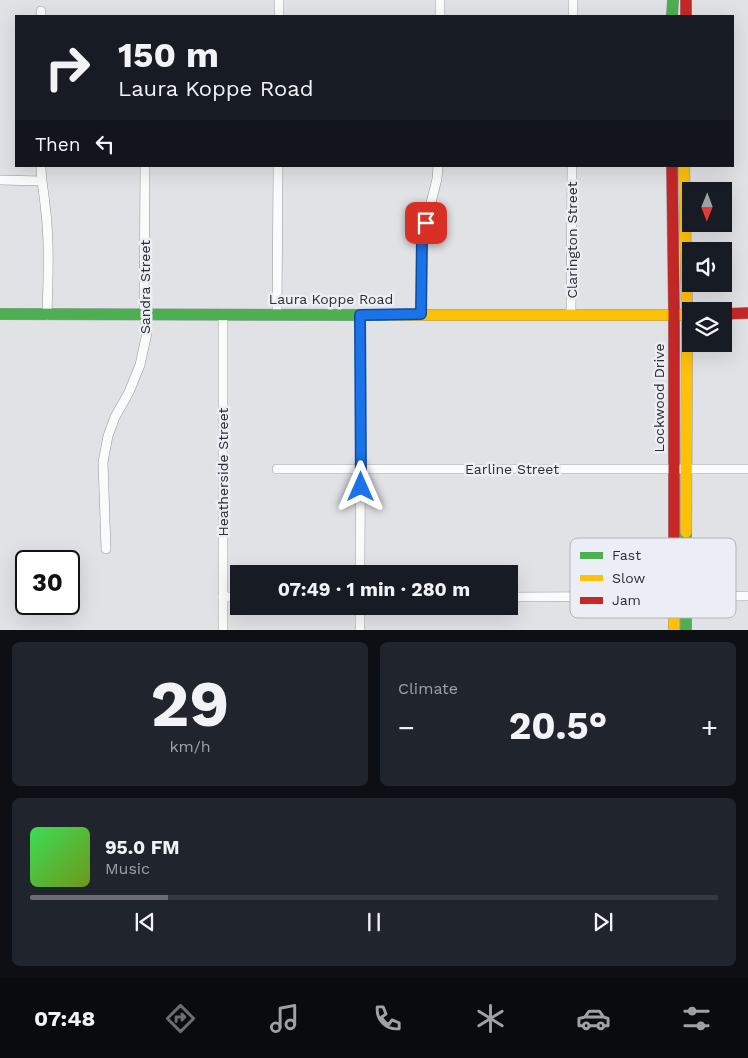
<!DOCTYPE html>
<html lang="en">
<head>
<meta charset="utf-8">
<style>
  body { margin:0; font-family:"Work Sans",sans-serif; background:#20242c; color:#f1f3f6; height:100vh; display:flex; flex-direction:column; font-size:19px; white-space:nowrap }
  * { box-sizing:border-box; margin:0 }
  p { font-size:16px; color:#9ea1a6 }
  .icon { flex:none; width:28px; height:28px; fill:none; stroke:currentColor; stroke-width:2; stroke-linecap:round; stroke-linejoin:round }
  .map { position:relative; height:630px; overflow:hidden }
  .details { display:flex; flex-direction:column; gap:12px; padding:12px; background:#0d0f14; flex:1 }
  .details>* { flex:none }
  .top-card { position:absolute; left:15px; top:15px; width:719px; height:152px; border-radius:0px; box-shadow:0 5px 20px #0002; background:#171b24; color:#f1f3f6; overflow:hidden }
  .needle { width:32px; rotate:181deg }
  .buttons { position:absolute; left:682px; top:182px; display:grid; gap:10px }
  .buttons a { display:grid; place-items:center; width:50px; height:50px; border-radius:0px; background:#171b24; box-shadow:0 5px 20px #0002; font-size:25px }
  .speed { position:absolute; left:15px; top:550px; display:flex; gap:10px; font-size:25px; font-weight:700; text-align:center }
  .speed>* { display:grid; place-content:center; width:65px; height:65px; border-radius:50%; background:#171b24; box-shadow:0 5px 20px #0002; line-height:1 }
  .speed .limit { border:2px solid #111; border-radius:8px; background:#fff; color:#111 }
  .pin { position:absolute; display:grid; place-items:center; width:42px; height:42px; color:#fff; margin:-21px; border-radius:10px; box-shadow:0 2px 8px #0006 }
  .me { position:absolute; width:55px; margin:-28px; rotate:0deg; stroke-linejoin:round; filter:drop-shadow(0 0 4px #0008) }
  .turn { display:flex; align-items:center; gap:18px; height:105px; padding:0 20px; font-size:22px }
  .turn .icon { width:65px; height:65px; stroke-width:2.5 }
  .turn b { display:block; font-size:35px; line-height:42px }
  .then { display:flex; align-items:center; height:48px; padding:0 20px; background:#0003; gap:10px; font-size:19px }
  .big { font-size:38px; font-weight:700; line-height:1.1 }
  .details .tile { flex:1; display:flex; flex-direction:column; justify-content:center; gap:8px; min-width:0; padding:0 18px; border-radius:8px; background:#20242c }
  .details .dial { align-items:center; gap:0 }
  .dial b { font-size:65px; line-height:1 }
  .song { display:flex; align-items:center; gap:15px }
  .cover { width:60px; height:60px; border-radius:8px; background:linear-gradient(135deg,hsl(130 70% 55%),hsl(80 70% 35%)) }
  .played { height:5px; border-radius:2px; background:linear-gradient(90deg,#6c6d70 20%,#363941 20%) }
  .keys { display:flex; justify-content:space-around; direction:ltr }
  .heat { display:flex; justify-content:space-between; align-items:center; font-size:28px; direction:ltr }
  .details .tiles { flex:1; display:grid; gap:12px; grid-template-columns:1fr 1fr }
  .tile:last-child { grid-column:span 2 }
  .trip { position:absolute; left:230px; top:565px; width:288px; height:50px; border-radius:0px; background:#171b24; box-shadow:0 5px 20px #0002; font-weight:700; line-height:50px; text-align:center }
  .menu { display:flex; height:80px; justify-content:space-around; align-items:center; background:#090b0e; color:#9ea1a6 }
  .menu .icon { width:35px; height:35px }
  .menu .current { color:#6c6d70 }
  .menu b { font-size:22px; color:#f1f3f6 }
  .map>svg:first-child { display:block }
</style>
</head>
<body>
<div class="map">
<svg width="748" height="631" viewBox="0 0 748 631">
  <rect width="100%" height="100%" fill="#e1e2e6"/>
  <g fill="none" stroke-linecap="round" stroke-linejoin="round">
    <defs>
      <g id="street">
        <path d="M 41,16 L 41,11"/>
        <path d="M 279,16 L 279,0"/>
        <path d="M 440,16 L 440,0"/>
        <path d="M 573,16 L 573,0"/>
        <path d="M 41,166 C 41,180 44,192 45,205 C 50,241 48,279 47,315"/>
        <path d="M 0,180 L 41,181"/>
        <path d="M 571,313 L 572,166"/>
        <path d="M 223,314 L 223,631"/>
        <path d="M 277,314 L 278,166"/>
        <path d="M 421,314 L 422,238 L 437,179 L 438,166"/>
        <path d="M 277,469 L 748,469"/>
        <path d="M 106,549 L 103,462 L 108,436 L 115,417 L 129,392 L 140,365 L 147,333 L 144,315 L 145,166"/>
        <path d="M 360,574 L 361,315"/>
        <path d="M 223,597 L 239,597"/>
        <path d="M 509,597 L 748,596"/>
        <path d="M 360,606 L 360,631"/>
      </g>
      <g id="fast">
        <path d="M 672,16 L 673,0"/>
        <path d="M 0,314 L 387,315"/>
        <path d="M 686,631 L 686,532"/>
      </g>
      <g id="slow">
        <path d="M 684,166 L 687,315 L 686,532"/>
        <path d="M 387,315 L 691,315"/>
        <path d="M 674,565 L 674,631"/>
      </g>
      <g id="jam">
        <path d="M 686,0 L 686,16"/>
        <path d="M 672,166 L 674,314 L 674,565"/>
        <path d="M 724,314 L 748,313"/>
      </g>
    </defs>
    <use href="#street" stroke="#96979a" stroke-width="10"/>
    <use href="#fast" stroke="#96979a" stroke-width="12"/>
    <use href="#slow" stroke="#96979a" stroke-width="12"/>
    <use href="#jam" stroke="#96979a" stroke-width="12"/>
    <use href="#street" stroke="#fafbfb" stroke-width="9"/>
    <use href="#fast" stroke="#4caf50" stroke-width="11"/>
    <use href="#slow" stroke="#ffc107" stroke-width="11"/>
    <use href="#jam" stroke="#c62828" stroke-width="11"/>
  </g>
  <g fill="none" stroke-linecap="round" stroke-linejoin="round">
    <defs>
      <path id="route" d="M 361,487 L 360,315 L 421,314 L 422,238 L 426,223"/>
    </defs>
    <use href="#route" stroke="#114b97" stroke-width="12"/>
    <use href="#route" stroke="#1a73e8" stroke-width="9"/>
  </g>
  <g text-anchor="middle" stroke-width="5" stroke-linejoin="round" paint-order="stroke">
    <g font-size="14" fill="#2d2e31" stroke="#eceef5">
      <text transform="translate(572 240) rotate(-90)" y="5">Clarington Street</text>
      <text transform="translate(145 287) rotate(-90)" y="5">Sandra Street</text>
      <text x="331" y="304">Laura Koppe Road</text>
      <text transform="translate(659 398) rotate(-90)" y="5">Lockwood Drive</text>
      <text x="512" y="474">Earline Street</text>
      <text transform="translate(223 472) rotate(-90)" y="5">Heatherside Street</text>
    </g>
  </g>
  <rect x="570" y="538" width="166" height="80" rx="8" fill="#eceef5" stroke="#b3b4ba" stroke-width="1"/>
  <rect x="580" y="552" width="23" height="7" fill="#4caf50"/>
  <rect x="580" y="575" width="23" height="6" fill="#ffc107"/>
  <rect x="580" y="597" width="23" height="7" fill="#c62828"/>
  <g font-size="14" fill="#2d2e31">
    <text x="612" y="560">Fast</text>
    <text x="612" y="583">Slow</text>
    <text x="612" y="605">Jam</text>
  </g>
</svg>
<div class="buttons">
<a><svg class="needle" viewBox="-14 -14 28 28"><path d="M0-13l5 13h-10z" fill="#e53935"/><path d="M0 13l5-13h-10z" fill="#9ea1a6"/></svg></a>
<a><svg class="icon" aria-label="sound" viewBox="0 0 24 24"><path d="M4 9h4l5-4v14l-5-4H4zM17 9q2 3 0 6"/></svg></a>
<a><svg class="icon" aria-label="layers" viewBox="0 0 24 24"><path d="M12 4l9 5-9 5-9-5zM3 14l9 5 9-5"/></svg></a>
</div>
<div class="speed"><div class="limit">30</div></div>
<div class="pin" style="left:426px;top:223px;background:#d93025"><svg class="icon" aria-label="arrive" viewBox="0 0 24 24"><path d="M6 21V4h12l-3 4 3 4H6"/></svg></div>
<svg class="me" style="left:361px;top:487px" viewBox="-20 -20 40 40"><path d="M0-17L14 15 0 8-14 15z" fill="#1a73e8" stroke="#fff" stroke-width="4"/></svg>
<div class="trip">07:49 · 1 min · 280 m</div>
<div class="top-card">
<div class="turn"><svg class="icon" aria-label="right" viewBox="0 0 24 24"><path d="M7 20v-9h11M14 6l5 5-5 5"/></svg><div><b>150 m</b>Laura Koppe Road</div></div>
<div class="then">Then<svg class="icon" aria-label="left" viewBox="0 0 24 24"><path d="M17 20v-9H6M10 6l-5 5 5 5"/></svg></div>
</div>
</div>
<section class="details">
<div class="tiles">
<div class="tile dial"><b>29</b><p>km/h</p></div>
<div class="tile"><p>Climate</p>
<div class="heat"><a>−</a><b class="big">20.5°</b><a>+</a></div>
</div>
<div class="tile">
<div class="song"><i class="cover"></i><div><b>95.0 FM</b><p>Music</p></div></div>
<div class="played"></div>
<div class="keys"><svg class="icon" aria-label="previous" viewBox="0 0 24 24"><path d="M18 5L8 12l10 7zM5 5v14"/></svg><svg class="icon" aria-label="pause" viewBox="0 0 24 24"><path d="M8 5v14M16 5v14"/></svg><svg class="icon" aria-label="next" viewBox="0 0 24 24"><path d="M6 5l10 7-10 7zM19 5v14"/></svg></div>
</div>
</div>
</section>
<nav class="menu">
<b>07:48</b>
<svg class="icon current" aria-label="directions" viewBox="0 0 24 24"><path d="M12 3l9 9-9 9-9-9zM9 14v-3h6M13 9l2 2-2 2"/></svg>
<svg class="icon" aria-label="music" viewBox="0 0 24 24"><path d="M9 18V5l10-2v13"/><circle cx="6" cy="18" r="3"/><circle cx="16" cy="16" r="3"/></svg>
<svg class="icon" aria-label="phone" viewBox="0 0 24 24"><path d="M5 4h4l2 5-3 2q2 4 5 5l2-3 5 2v4C11 20 4 13 5 4z"/></svg>
<svg class="icon" aria-label="climate" viewBox="0 0 24 24"><path d="M12 3v18M4 7l16 10M4 17L20 7"/></svg>
<svg class="icon" aria-label="car" viewBox="0 0 24 24"><path d="M5 17H2v-5l4-1 3-4h7l3 4 3 1v5h-3M9 17h6M6 11h13"/><circle cx="7" cy="17" r="2"/><circle cx="17" cy="17" r="2"/></svg>
<svg class="icon" aria-label="filters" viewBox="0 0 24 24"><path d="M4 7h16M4 17h16"/><circle cx="9" cy="7" r="2"/><circle cx="15" cy="17" r="2"/></svg>
</nav>
</body>
</html>
